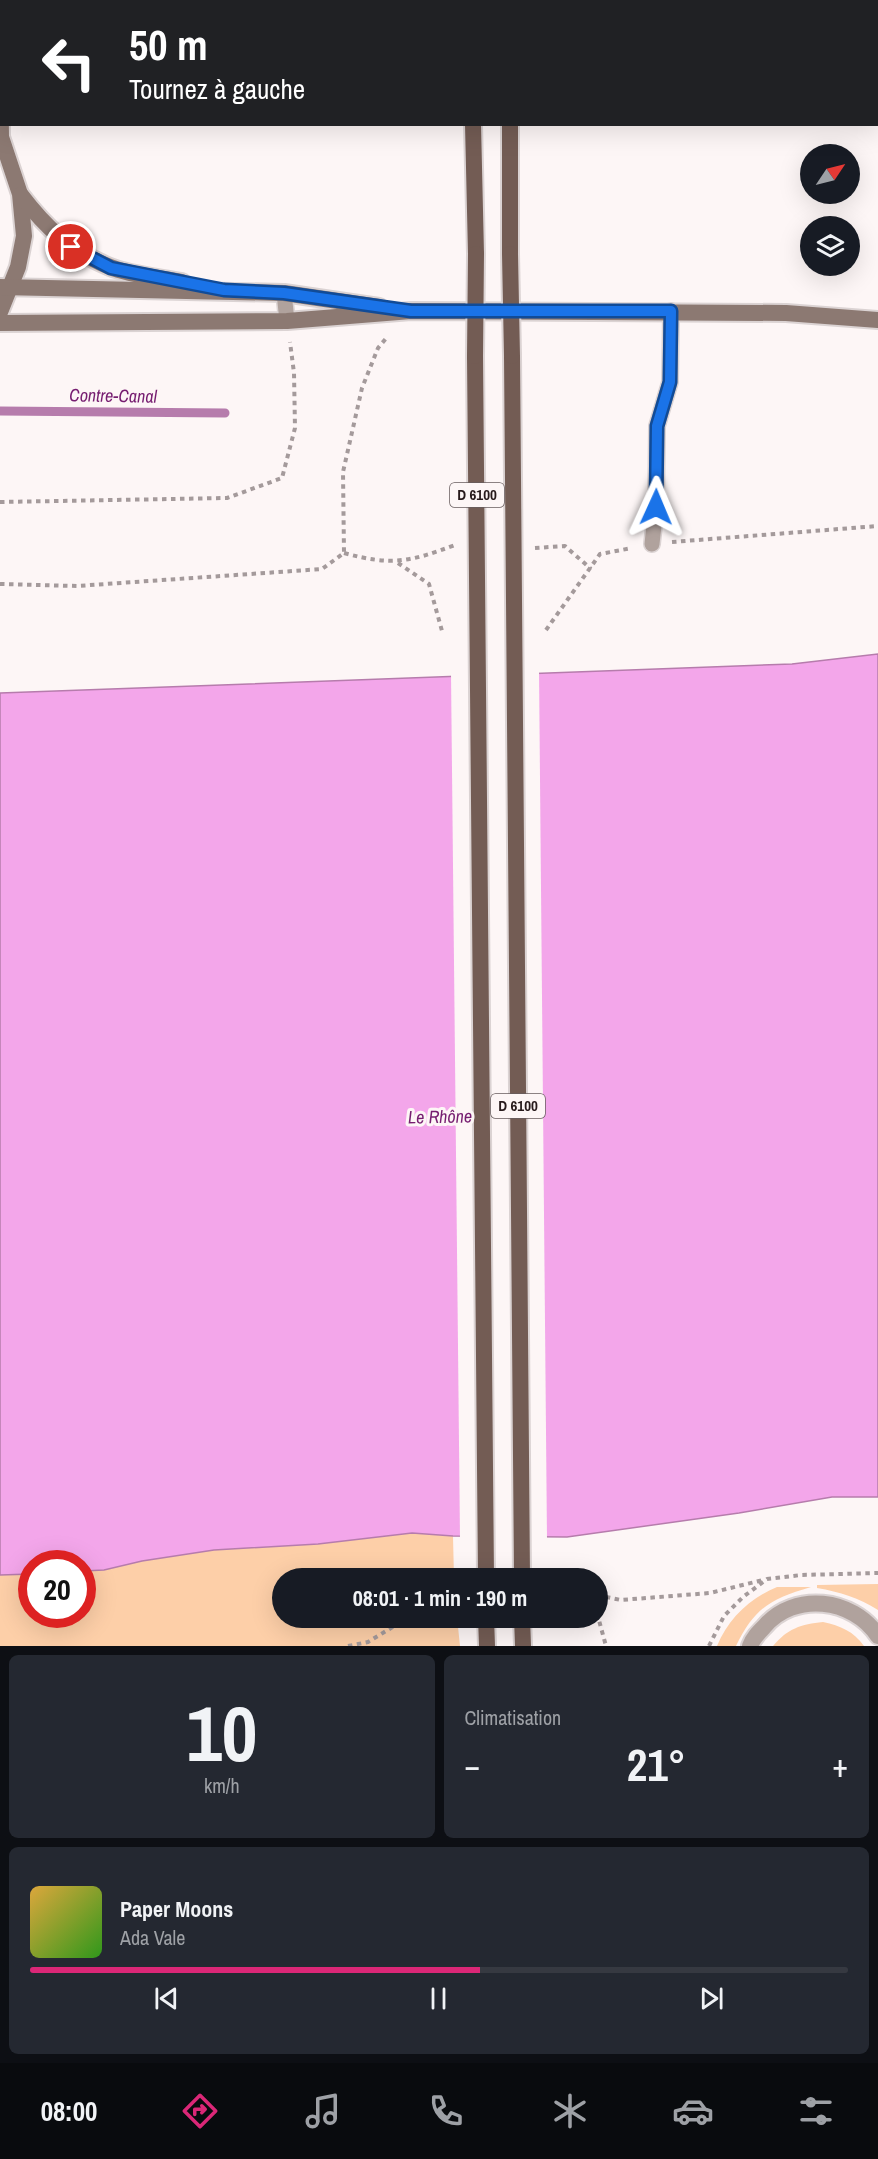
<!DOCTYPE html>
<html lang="fr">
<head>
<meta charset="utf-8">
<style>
  body { margin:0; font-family:"Archivo Narrow",sans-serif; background:#242831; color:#f1f3f6; height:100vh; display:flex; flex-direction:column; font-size:22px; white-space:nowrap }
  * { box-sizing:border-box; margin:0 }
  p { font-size:20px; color:#9ea1a6 }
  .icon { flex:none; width:33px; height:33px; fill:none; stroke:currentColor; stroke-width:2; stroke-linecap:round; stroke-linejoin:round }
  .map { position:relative; height:1646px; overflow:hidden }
  .drawer { display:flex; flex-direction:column; gap:9px; padding:9px; background:#0d0f14; flex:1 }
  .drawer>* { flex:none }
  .banner { position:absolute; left:0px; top:0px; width:879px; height:126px; box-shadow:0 6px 24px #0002; background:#202124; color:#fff; overflow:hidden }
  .needle { width:39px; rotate:55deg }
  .tools { position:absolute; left:800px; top:144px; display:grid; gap:12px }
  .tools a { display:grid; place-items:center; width:60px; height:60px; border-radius:50%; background:#171b24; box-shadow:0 6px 24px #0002; font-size:30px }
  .speed { position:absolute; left:18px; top:1550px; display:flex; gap:12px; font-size:30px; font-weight:700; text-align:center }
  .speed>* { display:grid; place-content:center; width:78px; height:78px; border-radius:50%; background:#171b24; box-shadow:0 6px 24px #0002; line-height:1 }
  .speed .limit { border:9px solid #d22; background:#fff; color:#111 }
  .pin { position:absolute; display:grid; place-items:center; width:51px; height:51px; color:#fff; margin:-26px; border:3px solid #fff; border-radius:50%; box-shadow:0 2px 6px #0007 }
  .me { position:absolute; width:66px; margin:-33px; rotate:1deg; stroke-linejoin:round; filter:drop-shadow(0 0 4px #0008) }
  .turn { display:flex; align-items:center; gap:21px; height:126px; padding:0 30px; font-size:27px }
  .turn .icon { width:78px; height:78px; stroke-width:2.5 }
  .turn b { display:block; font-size:42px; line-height:51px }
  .big { font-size:45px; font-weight:700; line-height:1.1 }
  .drawer .card { flex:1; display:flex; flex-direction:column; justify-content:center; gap:9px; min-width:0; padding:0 21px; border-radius:9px; background:#242831 }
  .drawer .dial { align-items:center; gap:0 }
  .dial b { font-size:78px; line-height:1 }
  .song { display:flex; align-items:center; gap:18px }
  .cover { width:72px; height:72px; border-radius:9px; background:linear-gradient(135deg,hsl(40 70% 55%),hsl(110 70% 35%)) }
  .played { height:6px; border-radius:3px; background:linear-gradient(90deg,#db2777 55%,#363941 55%) }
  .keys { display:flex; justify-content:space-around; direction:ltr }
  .heat { display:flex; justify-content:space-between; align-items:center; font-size:33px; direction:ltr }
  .drawer .tiles { flex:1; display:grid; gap:9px; grid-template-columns:1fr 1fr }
  .card:last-child { grid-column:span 2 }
  .trip { position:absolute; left:272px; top:1568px; width:336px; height:60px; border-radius:30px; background:#171b24; box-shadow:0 6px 24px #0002; font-weight:700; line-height:60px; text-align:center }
  .tab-bar { display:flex; height:96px; justify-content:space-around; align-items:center; background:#090b0e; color:#9ea1a6 }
  .tab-bar .icon { width:42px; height:42px }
  .tab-bar .selected { color:#db2777 }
  .tab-bar b { font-size:27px; color:#f1f3f6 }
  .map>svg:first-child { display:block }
</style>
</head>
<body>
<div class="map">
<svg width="878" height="1646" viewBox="0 0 878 1646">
  <rect width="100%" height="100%" fill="#fdf6f6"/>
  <g fill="#fdcfa8">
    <path d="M 412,1533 L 453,1536 L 454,1578 L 282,1578 L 282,1617 L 457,1617 L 460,1646 L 0,1646 L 0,1575 L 31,1574 L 32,1614 L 82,1614 L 83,1571 L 104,1570 L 142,1561 L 214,1550 L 318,1544 Z"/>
    <path d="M 878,1584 L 878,1610 C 859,1598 840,1592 817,1588 L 817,1585 Z"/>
    <path d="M 777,1587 L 811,1587 C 771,1599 755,1607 736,1646 L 717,1646 C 728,1619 750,1598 777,1587 Z"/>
    <path d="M 823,1622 C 841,1626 853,1631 864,1646 L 773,1646 C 787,1629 801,1624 823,1622 Z"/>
  </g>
  <path fill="#f3a6ea" stroke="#b67cac" stroke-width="1.5" d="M 878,654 L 878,1497 L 832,1497 L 739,1513 L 567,1537 L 453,1536 L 412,1533 L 318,1544 L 214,1550 L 142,1561 L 104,1570 L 83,1571 L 82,1563 L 32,1563 L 31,1574 L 0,1575 L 0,693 L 792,664 Z"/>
  <path fill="#fdf6f6" d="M 539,670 L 547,1540 L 460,1539 L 451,673 Z"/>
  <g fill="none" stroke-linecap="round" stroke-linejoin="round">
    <path stroke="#b67cac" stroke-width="9" d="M 0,411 L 225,413"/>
    <defs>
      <g id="service">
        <path d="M 284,293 L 287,321"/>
        <path d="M 652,544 L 656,507 L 657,426 L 670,382 L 671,311"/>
      </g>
      <path id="minor" d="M 750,1646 C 753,1638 758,1633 764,1627 C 794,1591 853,1598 878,1636"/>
      <g id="secondary">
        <path d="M 0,58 L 1,137 L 20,194 L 24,236 L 18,267 L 0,312"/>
        <path d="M 21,195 C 46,228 71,251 110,267 C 129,275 161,278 182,282"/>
        <path d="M 0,287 L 284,293 L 379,307"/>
        <path d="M 0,323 L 287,321 L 411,311 L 786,313 L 878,320"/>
      </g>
      <g id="primary">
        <path d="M 471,0 L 471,2"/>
        <path d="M 508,0 L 508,2"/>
        <path d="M 473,124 L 476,254"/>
        <path d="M 510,124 L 510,254"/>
        <path d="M 475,356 L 486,1578"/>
        <path d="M 512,356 L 522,1578"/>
        <path d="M 486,1617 L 487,1646"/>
        <path d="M 522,1617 L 523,1646"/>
      </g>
    </defs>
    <use href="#service" stroke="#dbd3d3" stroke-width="18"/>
    <use href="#minor" stroke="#dbd3d3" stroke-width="20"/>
    <use href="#secondary" stroke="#dbd3d3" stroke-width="20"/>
    <use href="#primary" stroke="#dbd3d3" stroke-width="20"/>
    <g stroke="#a49a9b" stroke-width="4" stroke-dasharray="4.5 4.5" stroke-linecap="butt">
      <path d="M 0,502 L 227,498 L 282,478 L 295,428 L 294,373 L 290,342"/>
      <path d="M 672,542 L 878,526"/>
      <path d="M 535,548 L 565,546 L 591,569"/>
      <path d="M 344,553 C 391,566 410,562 455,545"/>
      <path d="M 398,563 L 429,584 L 442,631"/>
      <path d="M 0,584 L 77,586 L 322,569 L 344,553 L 343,472 L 362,388 L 378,348 L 388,336"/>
      <path d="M 546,630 L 600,554 L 632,548"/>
      <path d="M 597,1595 L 621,1600 L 710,1593 L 763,1580"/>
      <path d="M 597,1613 L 606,1646"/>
      <path d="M 348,1646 L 368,1642 L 409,1617"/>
      <path d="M 709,1646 L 724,1616 L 743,1597 L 767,1579 L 801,1575 L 878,1573"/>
    </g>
    <use href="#service" stroke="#b0a29d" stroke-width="15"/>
    <use href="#minor" stroke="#b0a29d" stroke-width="16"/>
    <use href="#secondary" stroke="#8c7972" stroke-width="16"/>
    <use href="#primary" stroke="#735c54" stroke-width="16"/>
    <defs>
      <g id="primary-bridge">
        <path d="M 510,254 L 512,356"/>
        <path d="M 475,356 L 476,254"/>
      </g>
    </defs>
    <use href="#primary-bridge" stroke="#dbd3d3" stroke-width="20" stroke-linecap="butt"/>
    <use href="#primary-bridge" stroke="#735c54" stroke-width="16"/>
  </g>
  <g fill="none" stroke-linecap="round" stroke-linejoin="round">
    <defs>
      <path id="route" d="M 71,247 L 111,268 L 224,290 L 284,293 L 411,311 L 671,311 L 670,382 L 657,426 L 656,507"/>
    </defs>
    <use href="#route" stroke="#114b97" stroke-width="15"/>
    <use href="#route" stroke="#1a73e8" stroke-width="10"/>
  </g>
  <g text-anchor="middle" stroke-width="6" stroke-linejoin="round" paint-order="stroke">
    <g fill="#fdf6f6" stroke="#675c5d" stroke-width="1.5">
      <rect x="450" y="483" width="54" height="24" rx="4.5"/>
      <rect x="491" y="1094" width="54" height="24" rx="4.5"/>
    </g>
    <g font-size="15" font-weight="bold" fill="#271a1b">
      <text x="477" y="500">D 6100</text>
      <text x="518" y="1111">D 6100</text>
    </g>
    <g font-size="18" font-style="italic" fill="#761d70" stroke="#fdf6f6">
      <text transform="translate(113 396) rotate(1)" y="6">Contre-Canal</text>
      <text transform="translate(440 1117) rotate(-1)" y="6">Le Rhône</text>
    </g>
  </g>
</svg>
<div class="tools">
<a><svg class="needle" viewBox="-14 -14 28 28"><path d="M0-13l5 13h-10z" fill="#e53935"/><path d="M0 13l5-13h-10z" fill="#9ea1a6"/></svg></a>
<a><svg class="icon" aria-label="layers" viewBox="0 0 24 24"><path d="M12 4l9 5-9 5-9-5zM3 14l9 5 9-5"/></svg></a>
</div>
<div class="speed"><div class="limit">20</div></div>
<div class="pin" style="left:71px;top:247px;background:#d93025"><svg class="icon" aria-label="arrive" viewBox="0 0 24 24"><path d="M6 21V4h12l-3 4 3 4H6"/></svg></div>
<svg class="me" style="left:656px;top:507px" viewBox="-20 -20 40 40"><path d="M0-17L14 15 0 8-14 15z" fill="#1a73e8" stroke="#fff" stroke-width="4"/></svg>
<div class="trip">08:01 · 1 min · 190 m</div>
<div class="banner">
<div class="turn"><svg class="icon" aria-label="left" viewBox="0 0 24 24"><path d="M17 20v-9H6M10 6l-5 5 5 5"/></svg><div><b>50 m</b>Tournez à gauche</div></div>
</div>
</div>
<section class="drawer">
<div class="tiles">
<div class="card dial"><b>10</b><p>km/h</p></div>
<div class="card"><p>Climatisation</p>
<div class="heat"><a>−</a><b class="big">21°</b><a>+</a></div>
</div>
<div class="card">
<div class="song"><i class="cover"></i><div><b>Paper Moons</b><p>Ada Vale</p></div></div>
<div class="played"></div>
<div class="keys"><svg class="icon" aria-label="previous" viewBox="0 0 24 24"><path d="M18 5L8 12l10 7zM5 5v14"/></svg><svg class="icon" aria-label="pause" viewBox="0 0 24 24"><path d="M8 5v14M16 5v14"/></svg><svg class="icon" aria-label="next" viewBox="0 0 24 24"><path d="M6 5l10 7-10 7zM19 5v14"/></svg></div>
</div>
</div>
</section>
<nav class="tab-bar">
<b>08:00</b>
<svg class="icon selected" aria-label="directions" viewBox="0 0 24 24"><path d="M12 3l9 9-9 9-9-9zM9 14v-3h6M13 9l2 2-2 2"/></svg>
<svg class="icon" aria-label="music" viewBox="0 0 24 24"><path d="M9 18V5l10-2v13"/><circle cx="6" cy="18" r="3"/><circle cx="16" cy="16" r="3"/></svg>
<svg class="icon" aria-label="phone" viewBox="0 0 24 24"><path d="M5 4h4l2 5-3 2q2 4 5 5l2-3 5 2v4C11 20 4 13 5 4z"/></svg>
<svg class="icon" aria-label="climate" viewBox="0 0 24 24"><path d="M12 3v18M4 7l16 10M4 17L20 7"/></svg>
<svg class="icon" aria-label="car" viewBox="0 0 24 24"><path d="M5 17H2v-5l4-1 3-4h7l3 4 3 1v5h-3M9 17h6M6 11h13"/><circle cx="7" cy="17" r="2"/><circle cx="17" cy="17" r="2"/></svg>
<svg class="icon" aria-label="filters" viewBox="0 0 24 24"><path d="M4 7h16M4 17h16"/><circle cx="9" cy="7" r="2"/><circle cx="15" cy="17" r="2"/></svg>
</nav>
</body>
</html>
